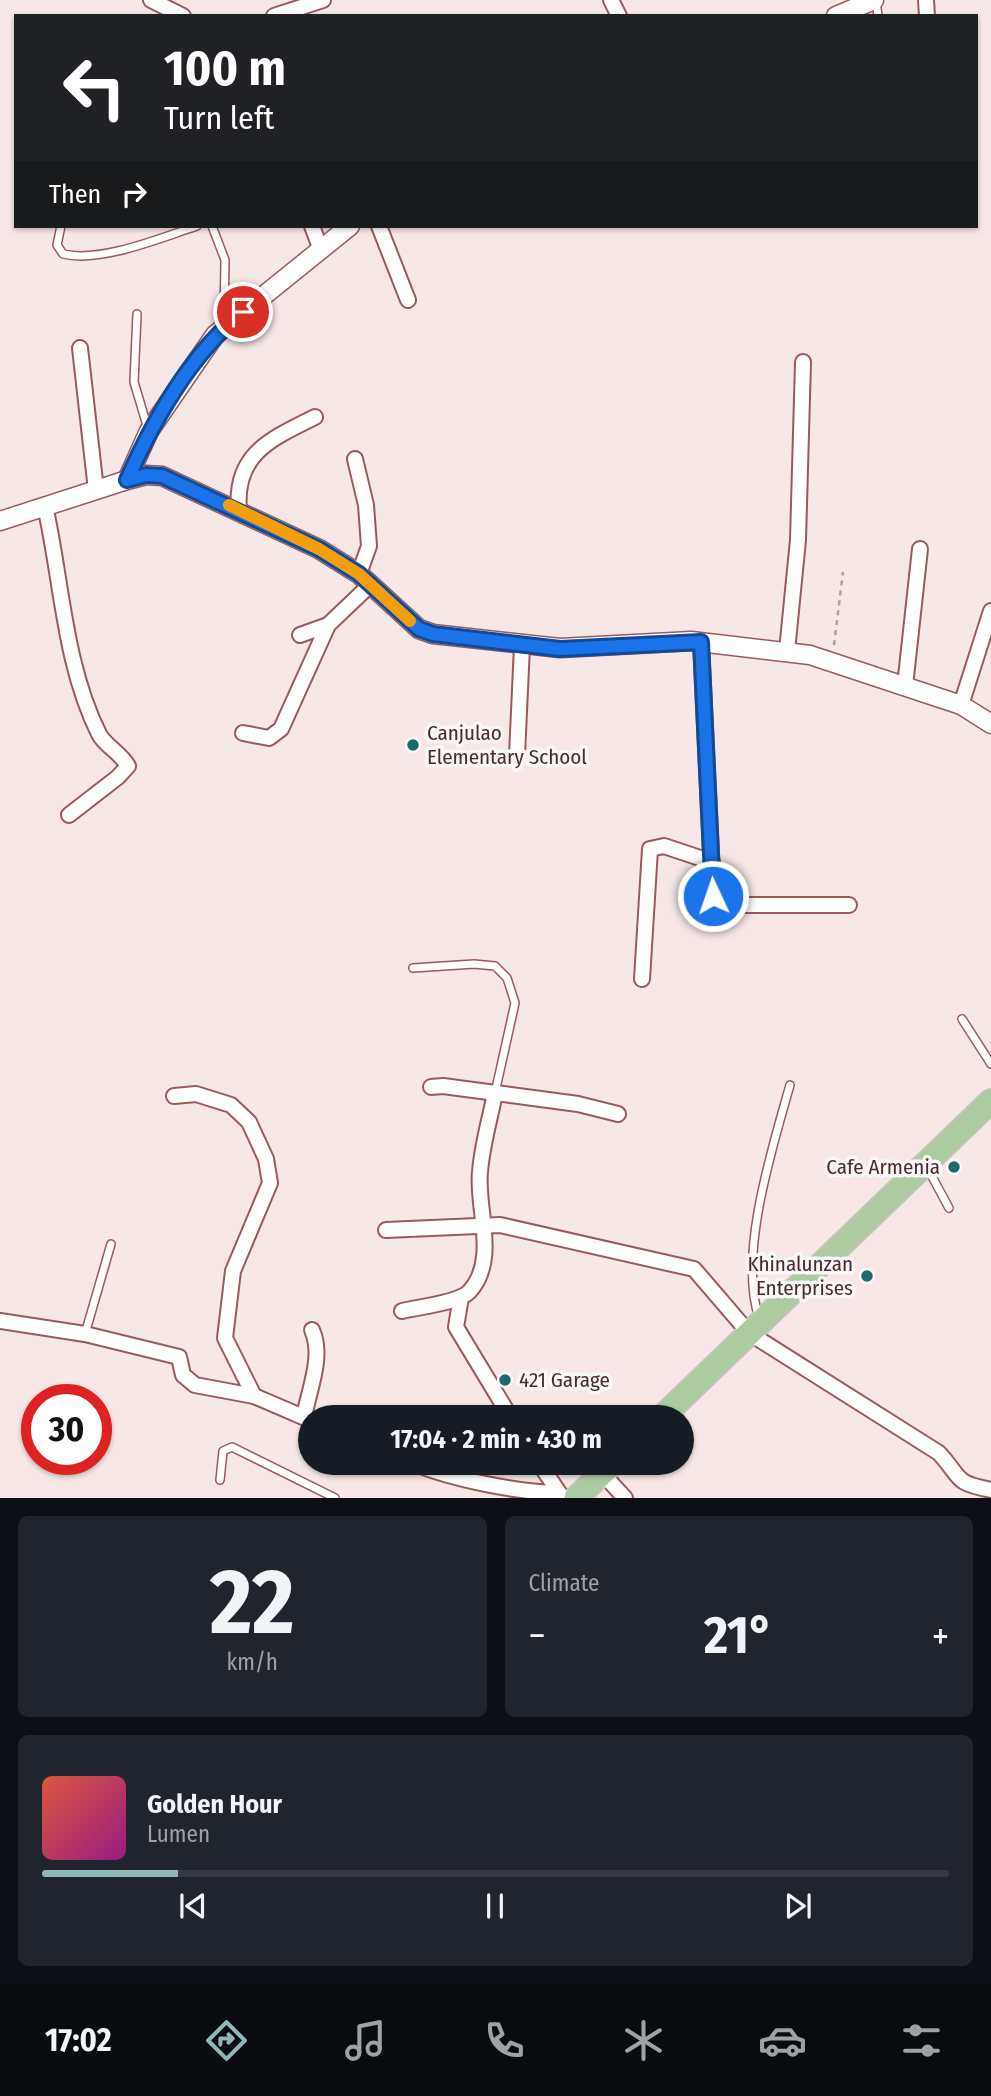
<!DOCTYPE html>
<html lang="en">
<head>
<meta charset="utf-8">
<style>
  body { margin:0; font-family:"Fira Sans Condensed",sans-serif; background:#20242c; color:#f1f3f6; height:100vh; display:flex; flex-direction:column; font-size:26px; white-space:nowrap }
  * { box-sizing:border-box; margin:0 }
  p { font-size:23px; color:#9ea1a6 }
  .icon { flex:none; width:38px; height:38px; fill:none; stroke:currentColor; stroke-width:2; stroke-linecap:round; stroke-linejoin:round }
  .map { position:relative; height:1498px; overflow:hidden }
  .panel { display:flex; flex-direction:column; gap:18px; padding:18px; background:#0d0f14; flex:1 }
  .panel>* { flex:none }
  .guide { position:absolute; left:14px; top:14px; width:964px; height:214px; border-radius:0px; box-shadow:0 2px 5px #0004; background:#202124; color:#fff; overflow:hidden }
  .speed { position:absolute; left:21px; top:1384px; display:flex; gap:14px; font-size:35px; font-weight:700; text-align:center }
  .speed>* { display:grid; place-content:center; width:91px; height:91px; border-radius:50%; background:#171b24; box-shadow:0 2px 5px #0004; line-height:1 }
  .speed .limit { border:10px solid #d22; background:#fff; color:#111 }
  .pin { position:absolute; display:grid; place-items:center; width:60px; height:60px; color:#fff; margin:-30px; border:4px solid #fff; border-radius:50%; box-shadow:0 2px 7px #0007 }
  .me { position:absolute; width:77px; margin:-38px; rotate:357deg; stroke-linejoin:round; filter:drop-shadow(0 0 5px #0008) }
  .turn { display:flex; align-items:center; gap:24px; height:147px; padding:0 35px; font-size:32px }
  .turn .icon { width:91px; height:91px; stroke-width:2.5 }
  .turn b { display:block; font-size:49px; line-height:60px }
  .then { display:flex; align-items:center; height:66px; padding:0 35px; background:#0003; gap:14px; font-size:26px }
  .big { font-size:52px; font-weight:700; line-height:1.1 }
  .panel .card { flex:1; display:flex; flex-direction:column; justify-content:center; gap:10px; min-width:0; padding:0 24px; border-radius:10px; background:#20242c }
  .panel .dial { align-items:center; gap:0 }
  .dial b { font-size:91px; line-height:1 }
  .song { display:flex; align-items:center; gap:21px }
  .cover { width:84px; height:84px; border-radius:10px; background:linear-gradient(135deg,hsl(10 70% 55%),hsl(310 70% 35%)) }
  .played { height:7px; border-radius:4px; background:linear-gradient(90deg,#92b5b7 15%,#363941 15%) }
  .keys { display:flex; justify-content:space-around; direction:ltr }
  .heat { display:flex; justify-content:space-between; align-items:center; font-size:38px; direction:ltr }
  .panel .tiles { flex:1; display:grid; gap:18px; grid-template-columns:1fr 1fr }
  .card:last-child { grid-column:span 2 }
  .trip { position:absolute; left:298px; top:1405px; width:396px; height:70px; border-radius:35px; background:#171b24; box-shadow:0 2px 5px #0004; font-weight:700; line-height:70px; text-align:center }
  .tab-bar { display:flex; height:112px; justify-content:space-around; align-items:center; background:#090b0e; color:#9ea1a6 }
  .tab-bar .icon { width:49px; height:49px }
  .tab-bar .on { color:#92b5b7 }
  .tab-bar b { font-size:32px; color:#f1f3f6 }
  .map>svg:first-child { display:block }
</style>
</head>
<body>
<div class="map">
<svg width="991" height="1498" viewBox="0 0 991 1498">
  <rect width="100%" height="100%" fill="#f7e7e7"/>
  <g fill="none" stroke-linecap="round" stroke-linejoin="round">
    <defs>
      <g id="service">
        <path d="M 876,1 L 878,16"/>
        <path d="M 61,226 L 57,245 L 63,254 C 101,263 160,238 197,226"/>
        <path d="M 212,226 L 225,260 L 224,323"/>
        <path d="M 137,314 L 134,382 L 148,429"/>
        <path d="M 413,968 L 474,964 L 495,966 L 507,978 L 515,1003 L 495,1093"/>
        <path d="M 962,1019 L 991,1064"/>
        <path d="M 928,1169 L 949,1208"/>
        <path d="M 759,1318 C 738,1255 772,1149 790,1085"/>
        <path d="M 85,1334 L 111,1244"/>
        <path d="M 220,1480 L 223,1451 L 232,1447 L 335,1498"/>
      </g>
      <g id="minor">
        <path d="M 151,0 L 183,16"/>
        <path d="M 611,0 L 619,16"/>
        <path d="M 926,0 L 927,16"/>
        <path d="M 274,16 L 323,0"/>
        <path d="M 312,226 L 321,250"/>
        <path d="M 379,226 L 408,300"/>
        <path d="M 80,348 L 96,490"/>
        <path d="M 355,459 L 366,505 L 369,546 L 359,574"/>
        <path d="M 45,506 C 62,581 64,664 99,734 C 105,746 121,753 128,766 L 118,777 L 69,815"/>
        <path d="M 239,510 C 234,454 271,439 315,417"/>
        <path d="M 300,635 L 328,625 L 369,586"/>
        <path d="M 701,642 L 713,896 L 731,905 L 849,905"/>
        <path d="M 787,651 L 798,540 L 803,362"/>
        <path d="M 905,686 L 920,549"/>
        <path d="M 961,705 L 991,611"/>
        <path d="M 243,733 L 269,738 L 281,729 L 328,625"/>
        <path d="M 517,755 L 522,646"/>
        <path d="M 642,979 L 650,849 L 664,846 L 712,862"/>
        <path d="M 431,1087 L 443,1086 L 578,1104 L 618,1114"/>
        <path d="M 174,1096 L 196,1094 L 231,1105 L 249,1122 L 266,1159 L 270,1183 L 233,1271 L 225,1338 L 254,1396"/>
        <path d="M 386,1230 L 500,1225 L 694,1269 L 749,1333 L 939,1453 C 963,1479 952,1482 991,1490"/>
        <path d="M 461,1297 L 456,1327 L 511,1418"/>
        <path d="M 402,1311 C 418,1307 458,1303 469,1292 C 499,1260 476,1208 480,1172 C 482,1145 490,1119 495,1093"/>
        <path d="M 0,1321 L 85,1334 L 179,1357 L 183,1375 L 195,1385 L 254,1396 L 310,1420"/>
        <path d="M 304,1417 C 309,1389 324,1356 312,1330"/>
        <path d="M 413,1463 C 451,1479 516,1492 557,1493"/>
        <path d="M 539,1463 L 562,1497"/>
        <path d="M 602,1473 L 625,1498"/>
      </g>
      <g id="tertiary">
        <path d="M 836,16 L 874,0"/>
        <path d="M 127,480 L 149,431 L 215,335 L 350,226"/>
        <path d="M 0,521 L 127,480 L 146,475 L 162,476 L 319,549 L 359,574 L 419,629 L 433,634 L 560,648 L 691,641 L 810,655 L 961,705 L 991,724"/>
      </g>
      <g id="primary">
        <path d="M 661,1418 L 991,1101"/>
        <path d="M 576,1498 L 613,1463"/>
      </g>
    </defs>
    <use href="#service" stroke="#9c595d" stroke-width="10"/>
    <use href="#minor" stroke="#9c595d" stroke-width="18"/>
    <use href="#tertiary" stroke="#9c595d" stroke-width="21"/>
    <use href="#primary" stroke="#cdc4c4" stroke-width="26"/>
    <path stroke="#b29c9d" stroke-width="2.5" stroke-dasharray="5 5" stroke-linecap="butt" d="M 834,645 L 843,572"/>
    <use href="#service" stroke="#fff" stroke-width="7"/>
    <use href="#minor" stroke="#fff" stroke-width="14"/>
    <use href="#tertiary" stroke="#fff" stroke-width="18"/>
    <use href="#primary" stroke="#adcba1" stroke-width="23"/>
  </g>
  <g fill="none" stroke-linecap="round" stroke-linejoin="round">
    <defs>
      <path id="route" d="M 243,312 C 191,353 154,419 127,480 L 146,475 L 162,476 L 319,549 L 359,574 L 419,629 L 433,634 L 560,649 L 701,642 L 713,896"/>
    </defs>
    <use href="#route" stroke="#114b97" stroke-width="18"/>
    <use href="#route" stroke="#1a73e8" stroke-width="12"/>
    <path stroke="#f59e0b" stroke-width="12" d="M 229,505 L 319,549 L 359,574 L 410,621"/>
  </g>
  <g fill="#1d6a6b" stroke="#f8f8f8" stroke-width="2.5">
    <circle cx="413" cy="745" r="7"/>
    <circle cx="954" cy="1167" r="7"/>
    <circle cx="867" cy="1276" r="7"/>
    <circle cx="505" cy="1380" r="7"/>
  </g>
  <g text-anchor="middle" stroke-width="7" stroke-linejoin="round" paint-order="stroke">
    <g font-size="21" fill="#4b2d2e" stroke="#f8f8f8" text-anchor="start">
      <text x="427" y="740">Canjulao<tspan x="427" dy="24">Elementary School</tspan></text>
      <text x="940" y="1174" text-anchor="end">Cafe Armenia</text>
      <text x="853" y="1271" text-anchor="end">Khinalunzan<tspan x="853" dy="24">Enterprises</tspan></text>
      <text x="519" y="1387">421 Garage</text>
    </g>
  </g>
</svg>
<div class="speed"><div class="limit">30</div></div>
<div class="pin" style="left:243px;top:312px;background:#d93025"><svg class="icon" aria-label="arrive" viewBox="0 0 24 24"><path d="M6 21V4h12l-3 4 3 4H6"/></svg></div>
<svg class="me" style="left:713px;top:896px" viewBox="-20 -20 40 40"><circle r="17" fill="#1a73e8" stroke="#fff" stroke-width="3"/><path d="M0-11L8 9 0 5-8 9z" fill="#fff"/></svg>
<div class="trip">17:04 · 2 min · 430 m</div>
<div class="guide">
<div class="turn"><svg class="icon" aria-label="left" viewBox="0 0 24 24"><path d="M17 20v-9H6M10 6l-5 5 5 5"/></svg><div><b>100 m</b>Turn left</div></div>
<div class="then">Then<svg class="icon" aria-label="right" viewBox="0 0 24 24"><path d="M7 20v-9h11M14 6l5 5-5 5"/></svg></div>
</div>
</div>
<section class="panel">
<div class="tiles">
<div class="card dial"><b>22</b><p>km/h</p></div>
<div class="card"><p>Climate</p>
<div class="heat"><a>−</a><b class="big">21°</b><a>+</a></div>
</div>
<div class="card">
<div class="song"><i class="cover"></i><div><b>Golden Hour</b><p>Lumen</p></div></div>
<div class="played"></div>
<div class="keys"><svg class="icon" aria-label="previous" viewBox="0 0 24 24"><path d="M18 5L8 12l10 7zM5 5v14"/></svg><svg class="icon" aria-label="pause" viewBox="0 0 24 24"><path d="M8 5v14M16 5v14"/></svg><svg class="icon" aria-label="next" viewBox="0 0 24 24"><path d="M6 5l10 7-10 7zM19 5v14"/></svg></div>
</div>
</div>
</section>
<nav class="tab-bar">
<b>17:02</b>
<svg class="icon on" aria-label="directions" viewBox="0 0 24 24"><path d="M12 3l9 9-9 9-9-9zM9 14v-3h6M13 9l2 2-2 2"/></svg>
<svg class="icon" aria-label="music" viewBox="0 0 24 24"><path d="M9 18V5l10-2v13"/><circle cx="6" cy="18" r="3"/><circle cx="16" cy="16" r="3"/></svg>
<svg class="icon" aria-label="phone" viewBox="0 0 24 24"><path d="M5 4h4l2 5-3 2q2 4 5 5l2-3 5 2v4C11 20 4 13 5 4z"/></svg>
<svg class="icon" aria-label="climate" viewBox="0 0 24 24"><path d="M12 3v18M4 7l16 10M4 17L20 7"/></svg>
<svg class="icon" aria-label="car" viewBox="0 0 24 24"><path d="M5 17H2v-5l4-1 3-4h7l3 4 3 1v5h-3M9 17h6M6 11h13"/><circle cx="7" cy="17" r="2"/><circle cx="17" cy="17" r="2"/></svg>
<svg class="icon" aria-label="filters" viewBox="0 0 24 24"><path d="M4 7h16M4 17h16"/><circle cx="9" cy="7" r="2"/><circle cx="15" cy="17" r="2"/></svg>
</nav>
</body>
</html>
